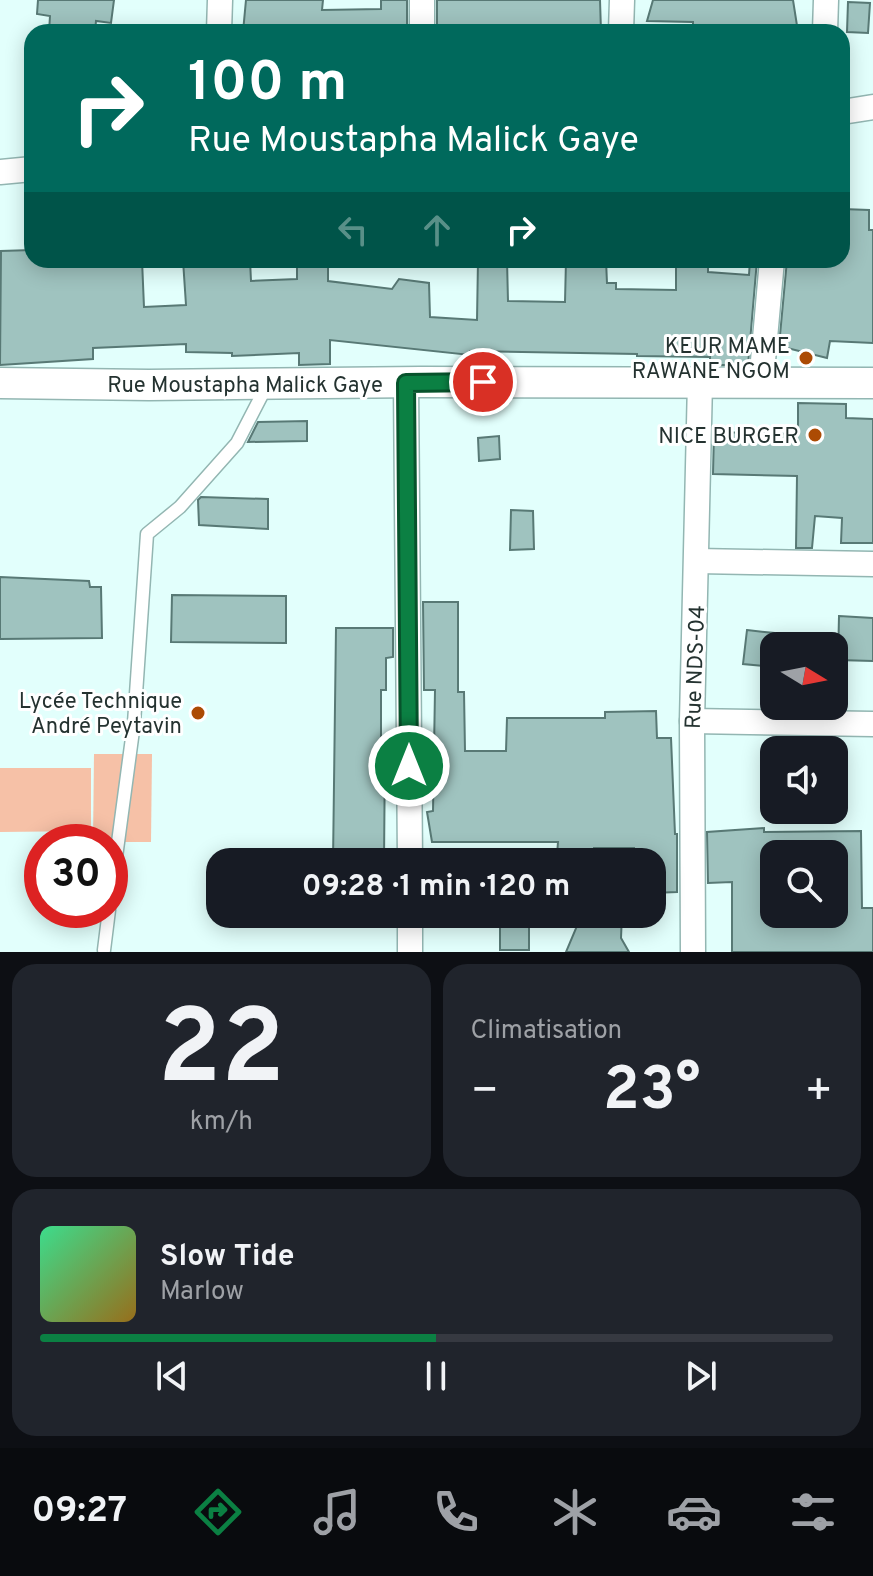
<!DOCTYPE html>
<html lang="fr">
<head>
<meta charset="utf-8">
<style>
  body { margin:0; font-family:Overpass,sans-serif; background:#20242c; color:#f1f3f6; height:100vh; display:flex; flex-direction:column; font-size:30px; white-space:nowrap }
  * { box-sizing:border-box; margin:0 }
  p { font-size:26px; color:#9ea1a6 }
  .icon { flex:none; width:44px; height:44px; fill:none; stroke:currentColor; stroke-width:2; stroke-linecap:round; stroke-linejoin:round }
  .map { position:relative; height:952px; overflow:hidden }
  .panel { display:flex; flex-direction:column; gap:12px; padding:12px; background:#0d0f14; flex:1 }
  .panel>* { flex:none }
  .guide { position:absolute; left:24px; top:24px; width:826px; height:244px; border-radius:24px; box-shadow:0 4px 20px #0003; background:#00695c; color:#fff; overflow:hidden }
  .needle { width:52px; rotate:100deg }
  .fabs { position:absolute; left:760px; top:632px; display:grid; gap:16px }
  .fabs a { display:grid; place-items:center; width:88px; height:88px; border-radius:16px; background:#171b24; box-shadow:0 4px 20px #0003; font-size:40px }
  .speed { position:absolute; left:24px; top:824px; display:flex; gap:16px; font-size:40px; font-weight:700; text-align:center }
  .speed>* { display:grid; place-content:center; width:104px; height:104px; border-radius:50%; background:#171b24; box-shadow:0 4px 20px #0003; line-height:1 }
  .speed .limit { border:12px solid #d22; background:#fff; color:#111 }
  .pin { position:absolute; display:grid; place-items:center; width:68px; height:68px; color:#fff; margin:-34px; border:4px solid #fff; border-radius:50%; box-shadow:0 2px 8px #0007 }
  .me { position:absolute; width:88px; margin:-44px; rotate:0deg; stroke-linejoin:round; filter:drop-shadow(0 0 6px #0008) }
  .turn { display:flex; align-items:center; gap:28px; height:168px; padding:0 32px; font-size:36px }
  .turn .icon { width:104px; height:104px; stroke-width:2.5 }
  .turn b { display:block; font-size:56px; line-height:68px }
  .lanes { display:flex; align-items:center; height:76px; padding:0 32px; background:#0003; justify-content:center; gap:40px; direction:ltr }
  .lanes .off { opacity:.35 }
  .big { font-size:60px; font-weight:700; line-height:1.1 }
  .panel .widget { flex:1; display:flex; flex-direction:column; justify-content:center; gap:12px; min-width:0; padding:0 28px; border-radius:24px; background:#20242c }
  .panel .dial { align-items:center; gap:0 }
  .dial b { font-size:104px; line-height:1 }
  .song { display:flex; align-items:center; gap:24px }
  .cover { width:96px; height:96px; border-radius:12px; background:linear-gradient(135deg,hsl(150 70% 55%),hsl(40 70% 35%)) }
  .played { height:8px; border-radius:4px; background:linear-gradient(90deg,#0b8043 50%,#363941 50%) }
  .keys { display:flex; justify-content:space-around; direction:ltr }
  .heat { display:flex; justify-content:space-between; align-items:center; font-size:44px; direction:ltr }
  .panel .tiles { flex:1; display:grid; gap:12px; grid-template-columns:1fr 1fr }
  .widget:last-child { grid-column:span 2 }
  .trip { position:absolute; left:206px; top:848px; width:460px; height:80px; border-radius:24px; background:#171b24; box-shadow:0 4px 20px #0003; font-weight:700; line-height:80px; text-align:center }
  .dock { display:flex; height:128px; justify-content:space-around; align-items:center; background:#090b0e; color:#9ea1a6 }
  .dock .icon { width:56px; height:56px }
  .dock .active { color:#0b8043 }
  .dock b { font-size:36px; color:#f1f3f6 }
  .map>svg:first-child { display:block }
</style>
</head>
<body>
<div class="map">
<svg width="873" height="952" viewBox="0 0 873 952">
  <rect width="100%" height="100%" fill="#e2fffc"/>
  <g fill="#f6c1a7">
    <path d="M 94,754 L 152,754 L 151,842 L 93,842 Z"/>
    <path d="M 0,768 L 91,768 L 91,831 L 0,832 Z"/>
  </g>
  <g fill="#9fc3bf" stroke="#587975" stroke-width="2" fill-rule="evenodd">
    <path d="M 38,0 L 114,0 L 111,23 L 96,21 L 95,32 L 49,32 L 50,16 L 37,14 Z"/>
    <path d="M 246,0 L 323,0 L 322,10 L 381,9 L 381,0 L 407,0 L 407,32 L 243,32 Z"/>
    <path d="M 437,0 L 600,0 L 601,32 L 437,32 Z"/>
    <path d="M 653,0 L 793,0 L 798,32 L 693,32 L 693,22 L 647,21 Z"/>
    <path d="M 848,2 L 870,3 L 868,33 L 847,32 Z"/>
    <path d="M 842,209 L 869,210 L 869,230 L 873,230 L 873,343 L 830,341 L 827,358 L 779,346 L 787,260 L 842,260 Z"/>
    <path d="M 32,250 L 32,260 L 142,260 L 144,307 L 186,305 L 183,260 L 250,260 L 251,281 L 297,279 L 297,260 L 328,260 L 328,281 L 392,289 L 399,279 L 429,283 L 430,317 L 477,320 L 478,260 L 507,260 L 508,301 L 565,302 L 566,260 L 606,260 L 607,283 L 616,283 L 616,289 L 676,290 L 676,260 L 708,260 L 708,272 L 749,275 L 750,260 L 757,260 L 748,365 L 710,365 L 710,357 L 637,356 L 637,354 L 470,351 L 470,355 L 330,340 L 330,364 L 299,365 L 299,353 L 232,356 L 232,353 L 186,352 L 186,344 L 93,348 L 93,359 L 0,365 L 1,251 Z"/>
    <path d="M 798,403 L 846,404 L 846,418 L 873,419 L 873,543 L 841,543 L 842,518 L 815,516 L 812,548 L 796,548 L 797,476 L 713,474 L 714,432 L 798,434 Z"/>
    <path d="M 307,421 L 307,441 L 248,442 L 258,422 Z"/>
    <path d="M 499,436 L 500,459 L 479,461 L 478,438 Z"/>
    <path d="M 201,497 L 268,499 L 268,529 L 199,525 L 198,500 Z"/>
    <path d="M 511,510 L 533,511 L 534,549 L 510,550 Z"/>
    <path d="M 0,577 L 89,581 L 90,587 L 101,587 L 102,638 L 0,639 Z"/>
    <path d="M 172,595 L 286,596 L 286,643 L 171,642 Z"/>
    <path d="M 423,602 L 458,602 L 458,692 L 464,692 L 465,751 L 506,751 L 507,718 L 605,718 L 605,712 L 656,711 L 657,738 L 671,738 L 675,834 L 677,834 L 677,892 L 652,893 L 652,862 L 634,862 L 634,848 L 594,848 L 594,857 L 557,855 L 558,842 L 432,842 L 427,812 L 433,811 L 435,690 L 424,690 Z"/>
    <path d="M 839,616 L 873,618 L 873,661 L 838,660 Z"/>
    <path d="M 336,628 L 393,628 L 393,657 L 386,658 L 386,690 L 381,690 L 381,747 L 385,747 L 384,862 L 333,862 Z"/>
    <path d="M 747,630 L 774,633 L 774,667 L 743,664 Z"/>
    <path d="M 764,828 L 764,832 L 861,831 L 862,908 L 873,908 L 873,952 L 732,952 L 732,882 L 708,883 L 707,832 ZM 765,854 L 834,854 L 834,914 L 774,914 L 774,903 L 768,903 Z"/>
    <rect x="500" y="914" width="29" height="36"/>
    <path d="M 582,914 L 622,914 L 621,938 L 629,952 L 566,952 Z"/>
  </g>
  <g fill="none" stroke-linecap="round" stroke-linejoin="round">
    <defs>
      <g id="service">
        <path d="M 110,902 L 134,723 L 147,534 L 180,507 L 237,443 L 267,385"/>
        <path d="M 104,950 L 109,910"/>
      </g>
      <g id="minor">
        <path d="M 219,32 L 220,0"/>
        <path d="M 422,32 L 422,0"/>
        <path d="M 621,32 L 622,0"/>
        <path d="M 825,32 L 826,0"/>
        <path d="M 842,112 L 873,107"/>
        <path d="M 0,172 L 32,169"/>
        <path d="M 406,383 L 410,862"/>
        <path d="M 761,383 L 772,260"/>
        <path d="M 697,561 L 873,564"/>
        <path d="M 692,721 L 873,724"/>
        <path d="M 410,914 L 410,952"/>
        <path d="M 693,952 L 692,721 L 700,382"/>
      </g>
      <path id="tertiary" d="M 0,383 L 149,385 L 421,382 L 873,383"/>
    </defs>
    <use href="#service" stroke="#93b6b2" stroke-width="15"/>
    <use href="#minor" stroke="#93b6b2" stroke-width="27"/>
    <use href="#tertiary" stroke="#93b6b2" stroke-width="33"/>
    <use href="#service" stroke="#fff" stroke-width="12"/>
    <use href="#minor" stroke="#fff" stroke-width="24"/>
    <use href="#tertiary" stroke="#fff" stroke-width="30"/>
  </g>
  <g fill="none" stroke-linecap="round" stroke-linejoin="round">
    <defs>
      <path id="route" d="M 409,766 L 406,383 L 483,382"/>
    </defs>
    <use href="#route" stroke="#07532c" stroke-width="20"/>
    <use href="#route" stroke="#0b8043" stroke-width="14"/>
  </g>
  <g fill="#ac4b04" stroke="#fff" stroke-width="3">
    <circle cx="806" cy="358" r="8"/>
    <circle cx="815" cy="435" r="8"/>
    <circle cx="198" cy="713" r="8"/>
  </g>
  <g text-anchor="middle" stroke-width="6" stroke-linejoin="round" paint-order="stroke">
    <g font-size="22" fill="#243230" stroke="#fff" text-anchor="end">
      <text x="790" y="353">KEUR MAME<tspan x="790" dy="25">RAWANE NGOM</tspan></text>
      <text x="799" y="443">NICE BURGER</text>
      <text x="182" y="708">Lycée Technique<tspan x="182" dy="25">André Peytavin</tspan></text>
    </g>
    <g font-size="22" fill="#243230" stroke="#fff">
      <text x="245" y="392">Rue Moustapha Malick Gaye</text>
      <text transform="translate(694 667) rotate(-88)" y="8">Rue NDS-04</text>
    </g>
  </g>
</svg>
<div class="fabs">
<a><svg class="needle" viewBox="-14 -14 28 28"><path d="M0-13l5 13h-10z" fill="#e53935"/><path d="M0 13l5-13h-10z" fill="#9ea1a6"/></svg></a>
<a><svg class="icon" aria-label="sound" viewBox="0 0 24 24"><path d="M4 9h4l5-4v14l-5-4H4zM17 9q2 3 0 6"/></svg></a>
<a><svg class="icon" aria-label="search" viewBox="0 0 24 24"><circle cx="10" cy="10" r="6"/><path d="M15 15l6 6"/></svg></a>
</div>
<div class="speed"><div class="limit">30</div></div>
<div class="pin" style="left:483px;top:382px;background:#d93025"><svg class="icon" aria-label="arrive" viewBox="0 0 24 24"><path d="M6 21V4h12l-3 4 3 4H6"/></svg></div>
<svg class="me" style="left:409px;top:766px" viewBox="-20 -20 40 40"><circle r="17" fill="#0b8043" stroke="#fff" stroke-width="3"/><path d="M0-11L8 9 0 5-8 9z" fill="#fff"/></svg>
<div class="trip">09:28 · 1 min · 120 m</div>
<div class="guide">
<div class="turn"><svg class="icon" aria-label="right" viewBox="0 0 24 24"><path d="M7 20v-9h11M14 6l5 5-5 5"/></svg><div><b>100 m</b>Rue Moustapha Malick Gaye</div></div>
<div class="lanes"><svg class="icon off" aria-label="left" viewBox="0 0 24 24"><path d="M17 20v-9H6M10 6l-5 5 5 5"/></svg><svg class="icon off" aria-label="ahead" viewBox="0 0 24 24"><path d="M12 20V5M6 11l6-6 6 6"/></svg><svg class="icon" aria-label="right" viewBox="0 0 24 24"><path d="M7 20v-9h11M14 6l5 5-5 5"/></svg></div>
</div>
</div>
<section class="panel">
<div class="tiles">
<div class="widget dial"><b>22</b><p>km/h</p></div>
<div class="widget"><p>Climatisation</p>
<div class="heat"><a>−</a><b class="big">23°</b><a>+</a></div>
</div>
<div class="widget">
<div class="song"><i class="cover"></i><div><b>Slow Tide</b><p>Marlow</p></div></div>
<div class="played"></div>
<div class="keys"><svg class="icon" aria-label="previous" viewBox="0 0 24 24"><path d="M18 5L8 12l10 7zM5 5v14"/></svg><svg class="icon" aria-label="pause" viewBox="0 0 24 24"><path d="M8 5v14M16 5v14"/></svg><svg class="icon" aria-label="next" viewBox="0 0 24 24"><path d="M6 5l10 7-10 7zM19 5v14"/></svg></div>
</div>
</div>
</section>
<nav class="dock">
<b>09:27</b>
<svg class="icon active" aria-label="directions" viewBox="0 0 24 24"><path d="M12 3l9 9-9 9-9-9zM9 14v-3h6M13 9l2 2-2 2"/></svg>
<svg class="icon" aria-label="music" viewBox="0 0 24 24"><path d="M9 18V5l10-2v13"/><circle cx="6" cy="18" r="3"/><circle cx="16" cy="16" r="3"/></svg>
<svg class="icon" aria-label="phone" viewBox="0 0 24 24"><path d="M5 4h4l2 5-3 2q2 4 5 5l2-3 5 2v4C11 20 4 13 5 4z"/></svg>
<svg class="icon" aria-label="climate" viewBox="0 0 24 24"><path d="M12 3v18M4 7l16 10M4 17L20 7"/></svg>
<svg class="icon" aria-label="car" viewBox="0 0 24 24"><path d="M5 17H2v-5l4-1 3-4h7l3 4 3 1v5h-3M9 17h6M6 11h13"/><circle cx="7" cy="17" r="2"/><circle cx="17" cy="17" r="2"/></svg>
<svg class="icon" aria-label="filters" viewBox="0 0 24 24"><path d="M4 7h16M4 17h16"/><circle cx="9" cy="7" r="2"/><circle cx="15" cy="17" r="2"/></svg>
</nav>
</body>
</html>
